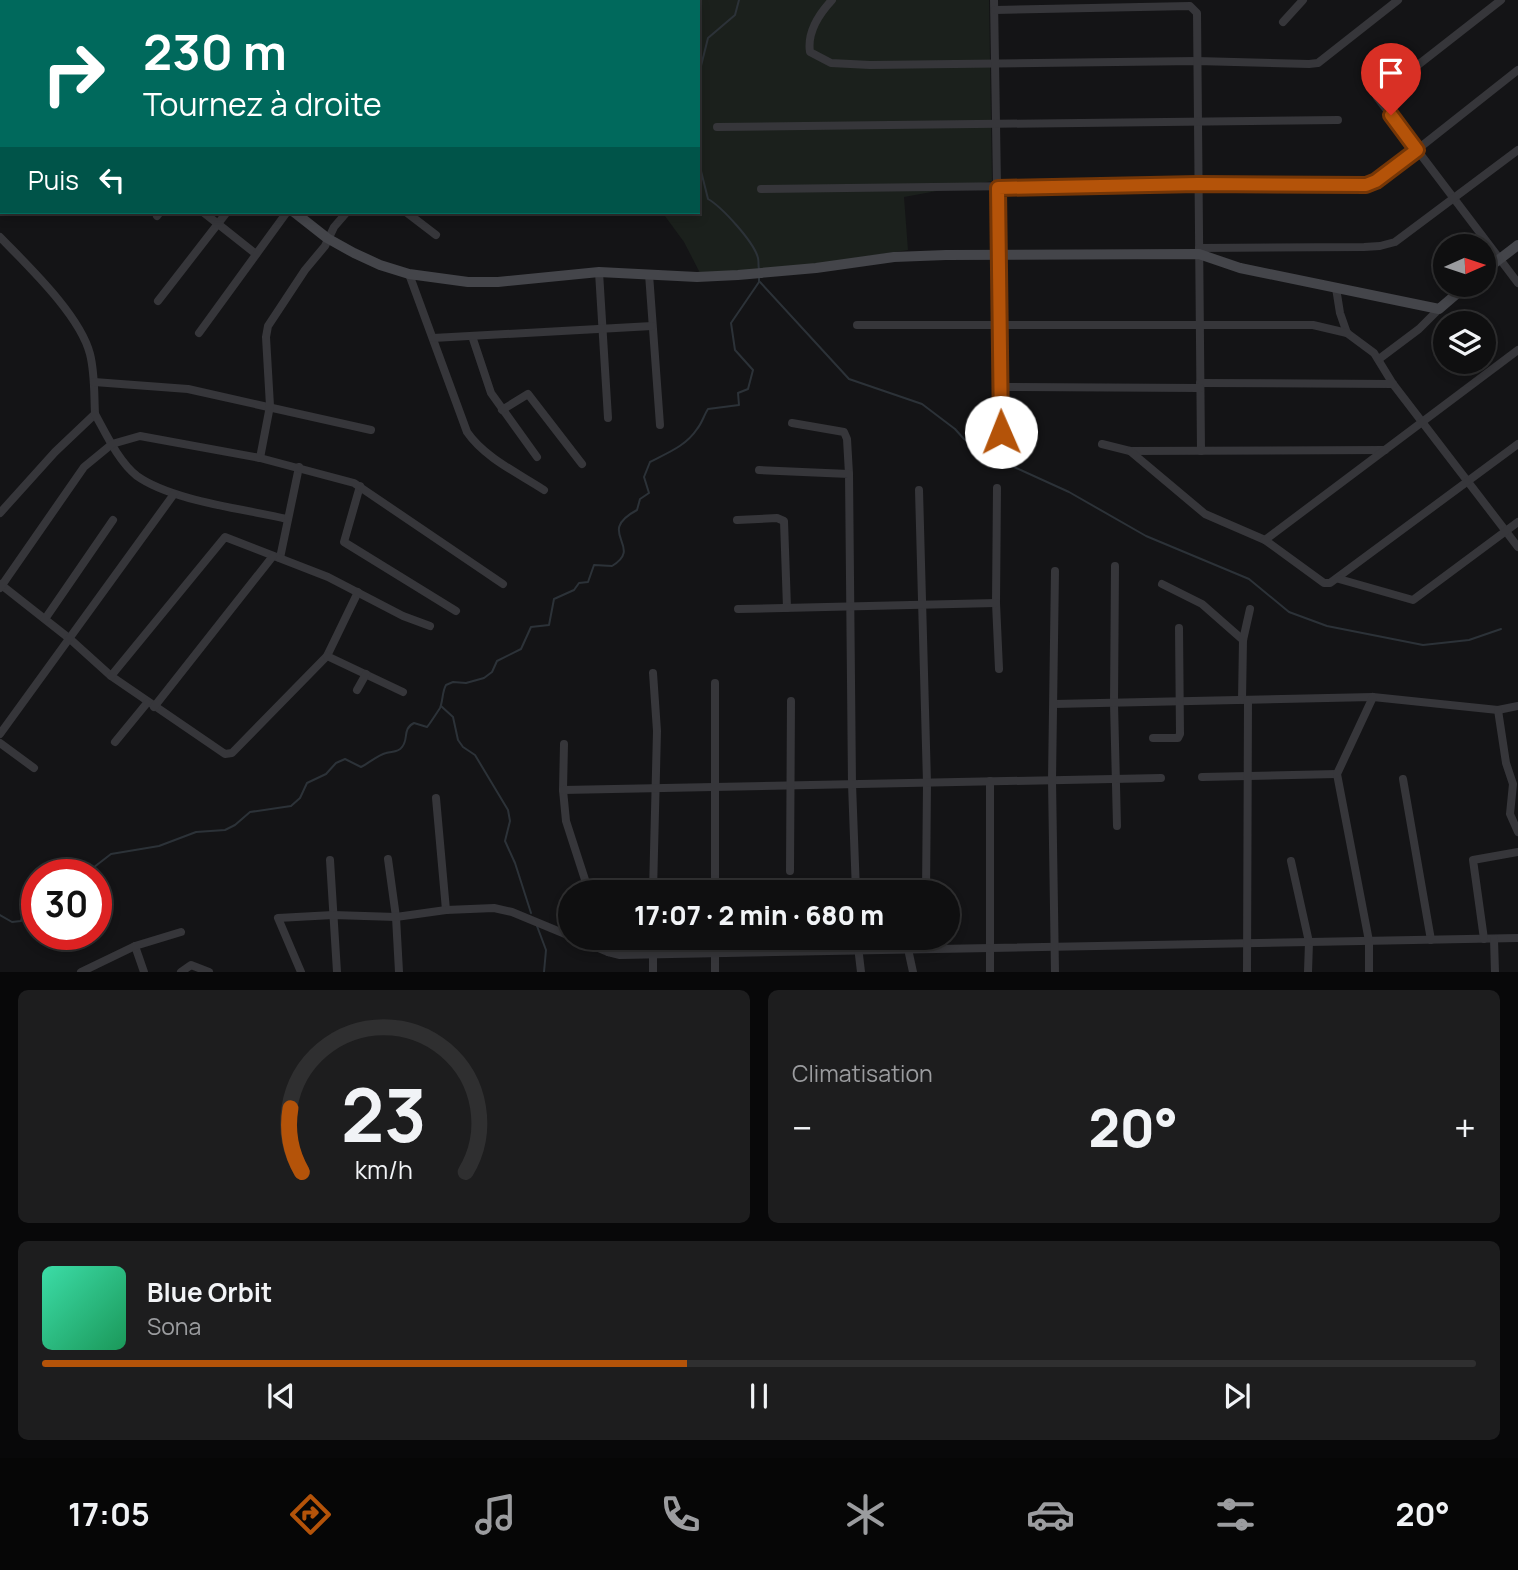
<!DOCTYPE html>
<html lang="fr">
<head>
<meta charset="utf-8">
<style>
  body { margin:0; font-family:Manrope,sans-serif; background:#1d1d1e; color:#f1f3f6; height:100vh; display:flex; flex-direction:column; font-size:26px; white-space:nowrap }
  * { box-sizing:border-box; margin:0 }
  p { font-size:23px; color:#9b9c9f }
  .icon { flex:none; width:38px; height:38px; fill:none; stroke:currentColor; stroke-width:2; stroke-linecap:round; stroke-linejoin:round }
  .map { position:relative; height:972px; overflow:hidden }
  .details { display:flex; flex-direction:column; gap:18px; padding:18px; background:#080809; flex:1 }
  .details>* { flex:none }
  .top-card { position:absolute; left:0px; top:0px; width:700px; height:214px; box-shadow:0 4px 10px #0003,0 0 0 2px #2f2f30; background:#00695c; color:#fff; overflow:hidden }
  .needle { width:46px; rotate:87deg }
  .controls { position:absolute; left:1433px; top:234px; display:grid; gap:14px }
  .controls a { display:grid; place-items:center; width:63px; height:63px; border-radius:50%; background:#0f0f10; box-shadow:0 4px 10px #0003,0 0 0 2px #2f2f30; font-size:35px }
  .speed { position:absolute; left:21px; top:859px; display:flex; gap:14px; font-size:35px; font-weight:700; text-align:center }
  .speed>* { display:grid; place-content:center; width:91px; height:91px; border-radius:50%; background:#0f0f10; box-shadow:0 4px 10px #0003,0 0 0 2px #2f2f30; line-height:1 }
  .speed .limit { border:10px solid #d22; background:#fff; color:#111 }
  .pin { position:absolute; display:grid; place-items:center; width:60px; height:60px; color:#fff; margin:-72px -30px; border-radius:50% 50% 50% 0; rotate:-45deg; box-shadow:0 0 7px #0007 }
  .pin .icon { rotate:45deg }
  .me { position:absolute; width:77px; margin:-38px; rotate:359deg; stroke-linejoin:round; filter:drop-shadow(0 0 5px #0008) }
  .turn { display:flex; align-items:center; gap:24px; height:147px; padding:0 28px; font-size:32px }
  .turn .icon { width:91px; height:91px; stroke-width:2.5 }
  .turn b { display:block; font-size:49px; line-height:60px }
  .then { display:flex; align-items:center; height:66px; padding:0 28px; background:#0003; gap:14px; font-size:26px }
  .big { font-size:52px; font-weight:800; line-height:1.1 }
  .details .card { flex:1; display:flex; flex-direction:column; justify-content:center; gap:10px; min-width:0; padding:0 24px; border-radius:10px; background:#1d1d1e }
  .details .dial { align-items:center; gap:0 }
  .dial svg { height:182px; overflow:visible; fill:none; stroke:#2f2f30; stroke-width:7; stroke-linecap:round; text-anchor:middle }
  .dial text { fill:#f1f3f6; stroke:none }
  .song { display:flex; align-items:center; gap:21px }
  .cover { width:84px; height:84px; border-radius:10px; background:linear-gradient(135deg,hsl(160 70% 55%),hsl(150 70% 35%)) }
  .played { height:7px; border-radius:4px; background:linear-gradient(90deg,#b45309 45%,#2f2f30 45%) }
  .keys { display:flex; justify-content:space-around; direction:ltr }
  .heat { display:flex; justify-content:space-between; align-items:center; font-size:38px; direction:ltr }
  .details .tiles { flex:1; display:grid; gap:18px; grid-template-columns:1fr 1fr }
  .card:last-child { grid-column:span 2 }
  .trip { position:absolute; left:558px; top:880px; width:402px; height:70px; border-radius:35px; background:#0f0f10; box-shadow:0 4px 10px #0003,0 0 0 2px #2f2f30; font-weight:800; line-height:70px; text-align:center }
  .tabs { display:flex; height:112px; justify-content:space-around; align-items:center; background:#060606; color:#9b9c9f }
  .tabs .icon { width:49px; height:49px }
  .tabs .selected { color:#b45309 }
  .tabs b { font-size:32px; color:#f1f3f6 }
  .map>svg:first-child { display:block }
</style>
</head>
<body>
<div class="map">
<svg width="1518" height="972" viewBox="0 0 1518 972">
  <rect width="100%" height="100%" fill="#141416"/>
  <path fill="#1b201c" d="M 688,0 L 989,0 L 992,181 L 904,197 L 908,250 L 791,268 L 700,273 L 684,242 L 662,212 L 698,212 L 698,2 L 687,2 Z"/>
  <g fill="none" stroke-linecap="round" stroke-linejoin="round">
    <g stroke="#2c3238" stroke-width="2">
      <path d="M 698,78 L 708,38 L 735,15 L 739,0"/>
      <path d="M 698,169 L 701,171 L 708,199 C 722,207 754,242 758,258 C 759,262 758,266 759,269"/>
      <path d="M 760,282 L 849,379 L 922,404 L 955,429 L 964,439 L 992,457 L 1069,492 L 1146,536 L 1249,579 L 1289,612 L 1327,626 L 1423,645 L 1469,640 L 1501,629"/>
      <path d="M 441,706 L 453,717 L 458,740 L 463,747 L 475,755 L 508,810 L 510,821 L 505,841 L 515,863 L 531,913"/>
      <path d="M 88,875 L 89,871 L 111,854 L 159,846 L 196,832 L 225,830 L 235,825 L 250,812 L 291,806 L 300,798 L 307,783 L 326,774 L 336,763 L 345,759 L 361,767 C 369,763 378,755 386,753 C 391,751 398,753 402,747 C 409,739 402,729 414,723 L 427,727 C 429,725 438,711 440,708 C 443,701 442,692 446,685 L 453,682 L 466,683 L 484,678 L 492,672 L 497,661 L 521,649 L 531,627 L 549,625 L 554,599 L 574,590 L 579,583 L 588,582 L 594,565 L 612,566 C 645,546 594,533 637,510 L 640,499 L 649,493 L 644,477 L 650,462 C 667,453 686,446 697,429 C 702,423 704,415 708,409 L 739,405 L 738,393 L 748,389 L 753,370 L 735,350 L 731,323 L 759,282 L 759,278"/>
      <path d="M 0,915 L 12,922 L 21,921 L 25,905 L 37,887"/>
      <path d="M 537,926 L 546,950 L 544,972"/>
    </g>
    <g stroke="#36363a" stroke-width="8">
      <path d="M 50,0 L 52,2"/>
      <path d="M 128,0 L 130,2"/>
      <path d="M 294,0 L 294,2"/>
      <path d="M 422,0 L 425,2"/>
      <path d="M 539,0 L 542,2"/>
      <path d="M 638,0 L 641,2"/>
      <path d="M 832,0 C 819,14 807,33 810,52 L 831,63 L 870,65 L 1197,61 L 1309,64 L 1318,63 L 1398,0"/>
      <path d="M 994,0 L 1001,432"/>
      <path d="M 1501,0 L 1377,97 L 1518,283"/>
      <path d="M 71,2 L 72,0"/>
      <path d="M 168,2 L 169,0"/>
      <path d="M 558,2 L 559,0"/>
      <path d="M 995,10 L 1190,6 L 1197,13 L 1201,451"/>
      <path d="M 1283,22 L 1303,0"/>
      <path d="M 0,94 L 2,92"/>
      <path d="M 717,127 L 1338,120"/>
      <path d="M 761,189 L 1198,184 L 1366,185 L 1385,175 L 1518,70"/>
      <path d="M 203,212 L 256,254"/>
      <path d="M 406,212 L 436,235"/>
      <path d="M 477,212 L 478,212"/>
      <path d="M 157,216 L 160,212"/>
      <path d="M 0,237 C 28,266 80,315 90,354 C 95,374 94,394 95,414 L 55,452 L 0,513"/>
      <path d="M 1199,248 L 1364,247 L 1380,246 L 1395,242 L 1518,150"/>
      <path d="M 599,272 L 608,418"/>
      <path d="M 409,274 L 467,432 C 485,458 518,473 544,490"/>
      <path d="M 649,274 L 660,425"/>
      <path d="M 1336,288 L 1340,313 L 1347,333 L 1374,353 L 1393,384 L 1518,547"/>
      <path d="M 158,301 L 227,212"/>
      <path d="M 857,325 L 1313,325 L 1347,333"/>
      <path d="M 199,333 L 287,212"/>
      <path d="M 472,336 L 491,393 L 537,457"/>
      <path d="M 433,338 L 652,326"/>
      <path d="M 1379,359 L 1419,329 L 1439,309"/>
      <path d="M 94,382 L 188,389 L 371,430"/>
      <path d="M 1200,383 L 1393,384"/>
      <path d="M 1000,387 L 1200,388"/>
      <path d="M 502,410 L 528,394 L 582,464"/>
      <path d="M 95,414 C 106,434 119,462 137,476 C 172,501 245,509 287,519"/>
      <path d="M 792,423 L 844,432 L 847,439 L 849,474"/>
      <path d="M 1102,444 L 1130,451 L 1385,450"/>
      <path d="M 1130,451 L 1205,514 L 1265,540 L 1324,583 L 1330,583 L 1518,444"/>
      <path d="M 260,458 L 270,406 L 266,337 L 268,326 L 305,270 L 325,246 L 334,227 L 347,212"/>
      <path d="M 759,470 L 849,474 L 852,784 L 856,892"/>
      <path d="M 360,486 L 344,542 L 456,611"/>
      <path d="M 997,488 L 996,603 L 999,669"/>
      <path d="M 919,490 L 927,783 L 926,892"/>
      <path d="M 737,520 L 777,518 L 784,521 L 787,608"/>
      <path d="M 1265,540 L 1518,350"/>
      <path d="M 280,558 L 299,467"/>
      <path d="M 1115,566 L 1114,703 L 1117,826"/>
      <path d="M 1339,579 L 1413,600 L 1518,522"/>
      <path d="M 0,584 L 70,639 L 111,676 L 225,754 L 232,753 L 327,656 L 358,592"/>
      <path d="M 1162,584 L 1202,604 L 1243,640"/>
      <path d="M 0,588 L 84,467 L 112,444 L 140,436 L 260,458 L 354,483 L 503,584"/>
      <path d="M 738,609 L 996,603"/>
      <path d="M 45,619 L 113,520"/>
      <path d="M 327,656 L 403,692"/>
      <path d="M 653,673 L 657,731 L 653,892"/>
      <path d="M 111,676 L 225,537 L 328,577 L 403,616 L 430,626"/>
      <path d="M 357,690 L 366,674"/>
      <path d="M 1242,700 L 1243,640 L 1250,609"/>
      <path d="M 1054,704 L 1373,697 L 1498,710 L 1518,706"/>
      <path d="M 154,707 L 273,556"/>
      <path d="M 1498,710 L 1506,763 L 1513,784 L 1510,814 L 1518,832"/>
      <path d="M 0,734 L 174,494"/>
      <path d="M 1153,738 L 1178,738 L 1180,734 L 1179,628"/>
      <path d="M 115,742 L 147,703"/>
      <path d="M 0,743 L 34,768"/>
      <path d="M 564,744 L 563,790 L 566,821 L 589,892"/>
      <path d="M 1202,777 L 1337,774"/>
      <path d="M 1403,779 L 1431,940"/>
      <path d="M 990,781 L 990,972"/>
      <path d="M 563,790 L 1161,778"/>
      <path d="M 436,798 L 446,910"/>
      <path d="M 388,859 L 396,917 L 399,972"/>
      <path d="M 330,860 L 337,972"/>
      <path d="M 1291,861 L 1309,942 L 1308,972"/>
      <path d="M 790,871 L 791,701"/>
      <path d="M 715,892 L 715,683"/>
      <path d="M 575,938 L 608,952"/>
      <path d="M 604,938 L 608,952 L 620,955 L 1518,938"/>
      <path d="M 653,938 L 653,972"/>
      <path d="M 715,938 L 715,972"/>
      <path d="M 857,938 L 861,972"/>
      <path d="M 1484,939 L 1473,860 L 1518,852"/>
      <path d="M 1494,939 L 1495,972"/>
      <path d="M 135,946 L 144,972"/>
      <path d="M 908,949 L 913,972"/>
      <path d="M 925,949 L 925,938"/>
      <path d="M 81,972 L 135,946 L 181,932"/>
      <path d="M 181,972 L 191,965 L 209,972"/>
      <path d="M 301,972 L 278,918 L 333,915 L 396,917 L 446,910 L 494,908 L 512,912 L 570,936"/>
      <path d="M 1055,972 L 1052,780 L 1055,571"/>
      <path d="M 1247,972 L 1248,700"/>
      <path d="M 1369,972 L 1369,941 L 1337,774 L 1373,697"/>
    </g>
    <g stroke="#44454a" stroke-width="10">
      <path d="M 203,0 L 204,2"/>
      <path d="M 294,212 L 327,238 L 354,253 L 380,265 L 409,274 L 468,282 L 498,282 L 599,272 L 697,277 L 738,275 L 816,268 L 894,257 L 946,255 L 1199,254 L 1240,268 L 1439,309 L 1467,285"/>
      <path d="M 1484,271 L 1518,245"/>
    </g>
  </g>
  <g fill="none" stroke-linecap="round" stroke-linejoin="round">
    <defs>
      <path id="route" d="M 1001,432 L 998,188 L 1198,184 L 1366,185 L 1376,181 L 1417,150 L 1391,115"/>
    </defs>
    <use href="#route" stroke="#753606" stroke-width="18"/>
    <use href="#route" stroke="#b45309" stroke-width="12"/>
  </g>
</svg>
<div class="controls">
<a><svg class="needle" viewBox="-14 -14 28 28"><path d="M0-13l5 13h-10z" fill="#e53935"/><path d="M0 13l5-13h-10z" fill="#9b9c9f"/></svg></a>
<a><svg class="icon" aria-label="layers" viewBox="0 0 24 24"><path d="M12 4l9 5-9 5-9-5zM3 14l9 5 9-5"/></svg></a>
</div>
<div class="speed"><div class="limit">30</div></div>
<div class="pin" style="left:1391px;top:115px;background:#d93025"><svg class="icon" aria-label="arrive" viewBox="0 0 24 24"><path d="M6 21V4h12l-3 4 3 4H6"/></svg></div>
<svg class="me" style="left:1001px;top:432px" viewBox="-20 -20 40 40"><circle r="19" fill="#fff"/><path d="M0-13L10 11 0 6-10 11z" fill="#b45309"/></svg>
<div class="trip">17:07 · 2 min · 680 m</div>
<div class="top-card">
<div class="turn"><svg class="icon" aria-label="right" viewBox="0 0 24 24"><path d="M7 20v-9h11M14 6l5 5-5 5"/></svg><div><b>230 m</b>Tournez à droite</div></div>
<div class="then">Puis<svg class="icon" aria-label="left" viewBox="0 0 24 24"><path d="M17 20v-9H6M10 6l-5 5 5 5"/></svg></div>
</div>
</div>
<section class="details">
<div class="tiles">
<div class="card dial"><svg viewBox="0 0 100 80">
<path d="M14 69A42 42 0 1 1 86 69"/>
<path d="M14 69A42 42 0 0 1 9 41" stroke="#b45309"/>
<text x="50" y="56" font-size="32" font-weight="700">23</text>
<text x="50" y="72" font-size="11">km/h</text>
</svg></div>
<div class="card"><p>Climatisation</p>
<div class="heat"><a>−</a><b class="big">20°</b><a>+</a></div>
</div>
<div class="card">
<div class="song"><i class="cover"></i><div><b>Blue Orbit</b><p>Sona</p></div></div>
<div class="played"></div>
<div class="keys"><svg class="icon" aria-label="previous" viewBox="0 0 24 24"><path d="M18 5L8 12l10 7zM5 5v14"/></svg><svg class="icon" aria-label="pause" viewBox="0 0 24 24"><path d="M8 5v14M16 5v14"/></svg><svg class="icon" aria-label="next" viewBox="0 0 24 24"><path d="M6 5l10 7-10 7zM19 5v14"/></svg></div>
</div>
</div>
</section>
<nav class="tabs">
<b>17:05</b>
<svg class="icon selected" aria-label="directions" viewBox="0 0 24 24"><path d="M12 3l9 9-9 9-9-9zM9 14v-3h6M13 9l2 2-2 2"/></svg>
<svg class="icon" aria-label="music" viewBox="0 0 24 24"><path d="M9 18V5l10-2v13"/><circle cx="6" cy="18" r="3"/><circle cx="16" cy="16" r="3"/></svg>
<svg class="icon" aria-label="phone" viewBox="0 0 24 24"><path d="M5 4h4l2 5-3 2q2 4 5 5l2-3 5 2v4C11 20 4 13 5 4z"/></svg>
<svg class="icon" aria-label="climate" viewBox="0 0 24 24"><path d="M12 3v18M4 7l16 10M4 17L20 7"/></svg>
<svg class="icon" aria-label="car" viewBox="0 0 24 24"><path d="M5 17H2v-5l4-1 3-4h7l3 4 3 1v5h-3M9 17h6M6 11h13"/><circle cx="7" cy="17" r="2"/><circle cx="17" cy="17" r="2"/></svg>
<svg class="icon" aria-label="filters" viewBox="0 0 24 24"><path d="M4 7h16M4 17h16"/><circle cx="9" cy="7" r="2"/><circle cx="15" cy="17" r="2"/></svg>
<b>20°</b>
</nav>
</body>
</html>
